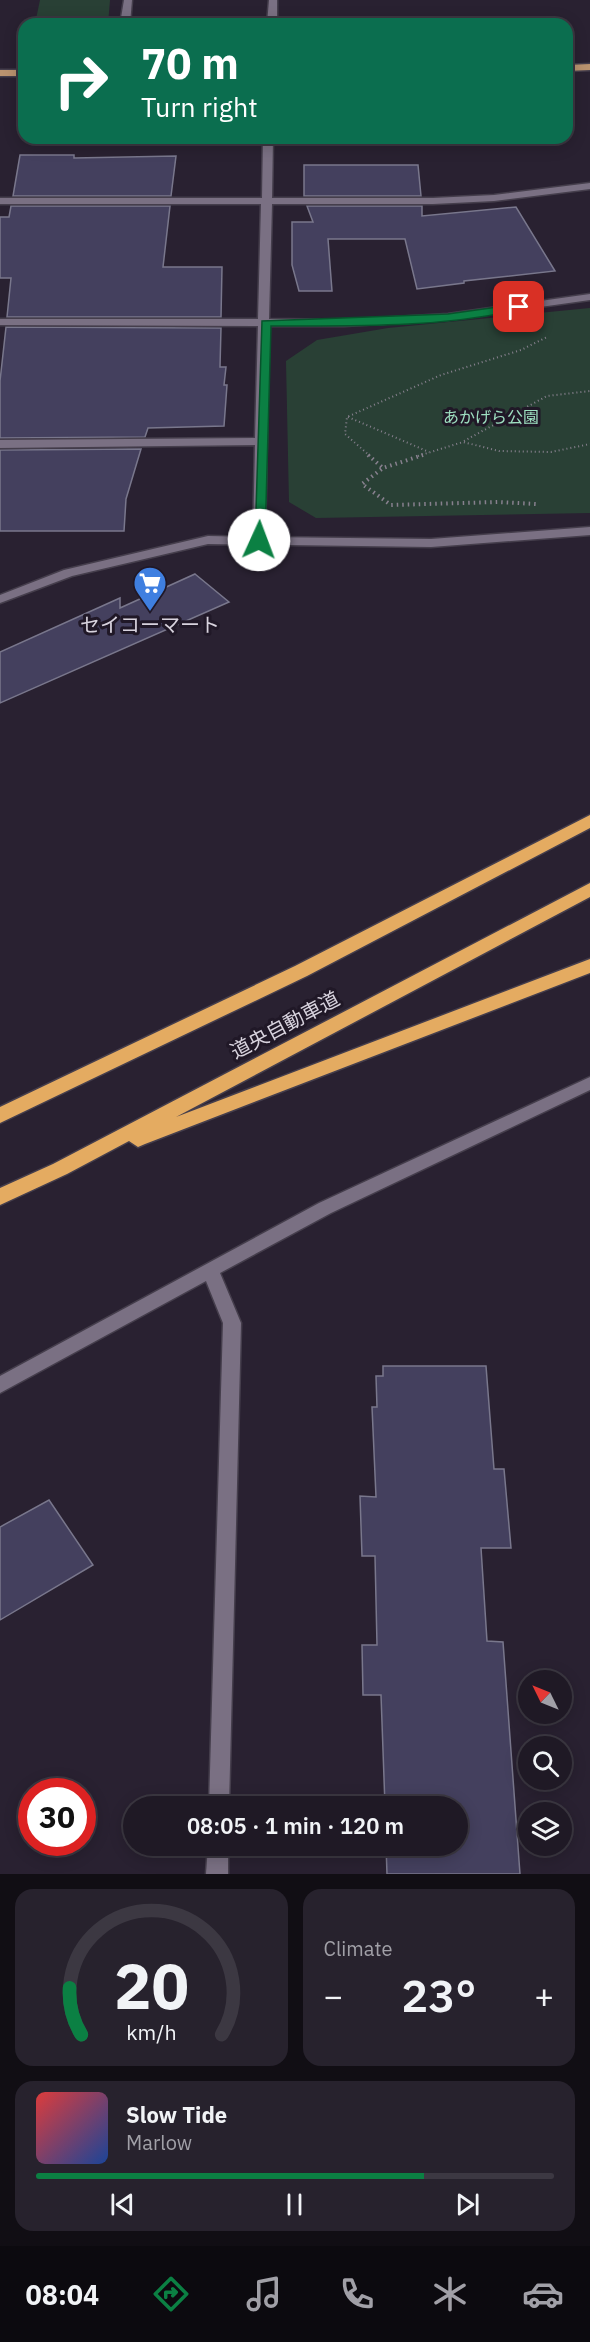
<!DOCTYPE html>
<html lang="en">
<head>
<meta charset="utf-8">
<style>
  body { margin:0; font-family:"IBM Plex Sans","Noto Sans JP",sans-serif; background:#27222d; color:#f1f3f6; height:100vh; display:flex; flex-direction:column; font-size:22px; white-space:nowrap }
  * { box-sizing:border-box; margin:0 }
  p { font-size:20px; color:#a1a0a7 }
  .icon { flex:none; width:33px; height:33px; fill:none; stroke:currentColor; stroke-width:2; stroke-linecap:round; stroke-linejoin:round }
  .map { position:relative; height:1874px; overflow:hidden }
  .side { display:flex; flex-direction:column; gap:15px; padding:15px; background:#110e14; flex:1 }
  .side>* { flex:none }
  .hud { position:absolute; left:18px; top:18px; width:555px; height:126px; border-radius:18px; box-shadow:0 3px 15px #0003,0 0 0 2px #3c3842; background:#0b6e4f; color:#fff; overflow:hidden }
  .needle { width:39px; rotate:313deg }
  .tools { position:absolute; left:518px; top:1670px; display:grid; gap:12px }
  .tools a { display:grid; place-items:center; width:54px; height:54px; border-radius:50%; background:#1f1925; box-shadow:0 3px 15px #0003,0 0 0 2px #3c3842; font-size:30px }
  .speed { position:absolute; left:18px; top:1778px; display:flex; gap:12px; font-size:30px; font-weight:700; text-align:center }
  .speed>* { display:grid; place-content:center; width:78px; height:78px; border-radius:50%; background:#1f1925; box-shadow:0 3px 15px #0003,0 0 0 2px #3c3842; line-height:1 }
  .speed .limit { border:9px solid #d22; background:#fff; color:#111 }
  .pin { position:absolute; display:grid; place-items:center; width:51px; height:51px; color:#fff; margin:-26px; border-radius:12px; box-shadow:0 3px 9px #0006 }
  .me { position:absolute; width:66px; margin:-33px; rotate:2deg; stroke-linejoin:round; filter:drop-shadow(0 0 4px #0008) }
  .turn { display:flex; align-items:center; gap:21px; height:126px; padding:0 24px; font-size:27px }
  .turn .icon { width:78px; height:78px; stroke-width:2.5 }
  .turn b { display:block; font-size:42px; line-height:51px }
  .big { font-size:45px; font-weight:600; line-height:1.1 }
  .side .tile { flex:1; display:flex; flex-direction:column; justify-content:center; gap:9px; min-width:0; padding:0 21px; border-radius:18px; background:#27222d }
  .side .dial { align-items:center; gap:0 }
  .dial svg { height:156px; overflow:visible; fill:none; stroke:#3c3842; stroke-width:7; stroke-linecap:round; text-anchor:middle }
  .dial text { fill:#f1f3f6; stroke:none }
  .song { display:flex; align-items:center; gap:18px }
  .cover { width:72px; height:72px; border-radius:9px; background:linear-gradient(135deg,hsl(0 70% 55%),hsl(220 70% 35%)) }
  .played { height:6px; border-radius:3px; background:linear-gradient(90deg,#0b8043 75%,#3c3842 75%) }
  .keys { display:flex; justify-content:space-around; direction:ltr }
  .heat { display:flex; justify-content:space-between; align-items:center; font-size:33px; direction:ltr }
  .side .tiles { flex:1; display:grid; gap:15px; grid-template-columns:1fr 1fr }
  .tile:last-child { grid-column:span 2 }
  .trip { position:absolute; left:123px; top:1796px; width:345px; height:60px; border-radius:30px; background:#1f1925; box-shadow:0 3px 15px #0003,0 0 0 2px #3c3842; font-weight:600; line-height:60px; text-align:center }
  .tabs { display:flex; height:96px; justify-content:space-around; align-items:center; background:#0c0a0f; color:#a1a0a7 }
  .tabs .icon { width:42px; height:42px }
  .tabs .selected { color:#0b8043 }
  .tabs b { font-size:27px; color:#f1f3f6 }
  .map>svg:first-child { display:block }
</style>
</head>
<body>
<div class="map">
<svg width="590" height="1874" viewBox="0 0 590 1874">
  <rect width="100%" height="100%" fill="#292131"/>
  <g fill="#294035">
    <path d="M 40,0 L 110,0 L 108,24 L 35,24 Z"/>
    <path d="M 590,308 L 590,513 L 316,518 L 289,502 L 286,361 L 317,340 L 388,328 Z"/>
  </g>
  <g fill="#44405e" stroke="#79778c" stroke-width="1.5">
    <path d="M 20,155 L 74,155 L 74,158 L 176,156 L 171,196 L 13,196 Z"/>
    <path d="M 304,165 L 418,165 L 421,196 L 304,196 Z"/>
    <path d="M 11,206 L 170,206 L 163,267 L 222,267 L 221,317 L 7,317 L 11,278 L 0,278 L 0,217 L 9,217 Z"/>
    <path d="M 307,206 L 422,206 L 422,216 L 516,207 L 555,271 L 464,281 L 464,283 L 417,289 L 405,239 L 328,239 L 332,291 L 299,291 L 292,265 L 292,222 L 313,222 Z"/>
    <path d="M 6,327 L 221,328 L 220,367 L 226,367 L 224,385 L 227,385 L 224,426 L 148,428 L 145,437 L 0,438 L 0,381 Z"/>
    <path d="M 141,449 L 126,499 L 124,531 L 0,531 L 0,450 Z"/>
    <path d="M 195,574 L 229,602 L 0,703 L 0,652 L 120,598 L 120,608 Z"/>
    <path d="M 383,1366 L 486,1366 L 494,1469 L 504,1469 L 511,1548 L 481,1548 L 487,1641 L 503,1642 L 520,1874 L 387,1874 L 386,1845 L 458,1845 L 458,1806 L 385,1806 L 381,1695 L 363,1695 L 362,1645 L 377,1645 L 375,1556 L 362,1556 L 360,1496 L 376,1497 L 372,1407 L 377,1407 L 376,1376 L 383,1376 Z"/>
    <path d="M 49,1500 L 93,1565 L 0,1620 L 0,1527 Z"/>
  </g>
  <g fill="none" stroke-linecap="round" stroke-linejoin="round">
    <defs>
      <g id="minor">
        <path d="M 124,0 L 132,0 L 130,24 L 120,24 Z"/>
        <path d="M 269,0 L 277,0 L 277,24 L 267,24 Z"/>
        <path d="M 263,138 L 273,138 L 272,198 L 433,198 L 494,195 L 590,183 L 590,189 L 494,201 L 433,204 L 272,204 L 269,319 L 344,320 L 448,314 L 590,294 L 590,300 L 448,320 L 344,326 L 269,326 L 265,537 L 431,539 L 590,527 L 590,535 L 431,547 L 208,544 L 72,576 L 0,603 L 0,595 L 64,570 L 208,536 L 253,537 L 255,445 L 0,448 L 0,440 L 255,438 L 258,326 L 0,325 L 0,319 L 258,319 L 261,204 L 0,204 L 0,198 L 262,198 Z"/>
        <path d="M 590,1077 L 590,1090 L 331,1213 L 220,1273 L 241,1323 L 229,1806 L 209,1806 L 223,1323 L 206,1281 L 0,1393 L 0,1376 L 319,1203 Z"/>
        <path d="M 208,1845 L 228,1845 L 228,1874 L 206,1874 Z"/>
      </g>
      <g id="primary">
        <path d="M 590,64 L 590,70 L 567,71 L 567,65 Z"/>
        <rect x="0" y="70" width="24" height="6"/>
      </g>
      <g id="motorway">
        <path d="M 590,815 L 590,828 L 307,976 L 0,1123 L 0,1107 L 295,966 Z"/>
        <path d="M 590,883 L 590,897 L 176,1117 L 590,959 L 590,973 L 145,1144 L 138,1147 L 129,1141 L 67,1174 L 0,1205 L 0,1188 L 53,1164 Z"/>
      </g>
    </defs>
    <use href="#minor" stroke="#453e4c" stroke-width="3"/>
    <use href="#primary" stroke="#453e4c" stroke-width="3"/>
    <use href="#motorway" stroke="#453e4c" stroke-width="3"/>
    <g stroke="#87808e" stroke-width="2" stroke-dasharray="1 3" stroke-linecap="butt">
      <path d="M 348,417 L 429,452"/>
      <path d="M 464,441 L 547,396 L 590,391"/>
      <path d="M 370,456 L 345,434 L 347,417 L 441,375 L 521,350 L 547,337"/>
      <path d="M 418,456 L 463,442 L 499,451 L 551,452 L 590,444"/>
    </g>
    <g stroke="#87808e" stroke-width="4" stroke-dasharray="1.5 4" stroke-linecap="butt">
      <path d="M 368,455 L 383,468"/>
      <path d="M 423,455 L 383,468 L 362,484 L 391,505 L 498,502 L 536,504"/>
    </g>
    <use href="#minor" fill="#7a7083" fill-rule="evenodd"/>
    <use href="#primary" fill="#ba936f" fill-rule="evenodd"/>
    <use href="#motorway" fill="#e4ab61" fill-rule="evenodd"/>
  </g>
  <path fill="#0b8043" stroke="#07532c" stroke-width="1.5" d="M 519,304 L 522,305 L 522,309 C 441,328 354,326 271,326 L 265,540 L 255,542 L 262,321 L 448,314 Z"/>
  <defs>
    <symbol id="supermarket-pin" viewBox="-11 -11 22 30"><path d="M0 17L-7.5 6A9.5 9.5 0 1 1 7.5 6Z" fill="#3f7fe0" stroke="#201827"/><path d="M-6-5.5h2.5l.6 2H6L4.5 2H-2.5L-4.4-4H-6ZM-1.5 3.2a1.3 1.3 0 1 0 .1 0ZM3 3.2a1.3 1.3 0 1 0 .1 0Z" fill="#fff"/></symbol>
  </defs>
  <g fill-rule="evenodd">
    <use href="#supermarket-pin" x="131" y="564" width="38" height="52"/>
  </g>
  <g text-anchor="middle" stroke-width="6" stroke-linejoin="round" paint-order="stroke">
    <g font-size="16" fill="#9ee0c1" stroke="#201827">
      <text x="491" y="423">あかげら公園</text>
    </g>
    <g font-size="20" fill="#d8d3de" stroke="#201827">
      <text x="150" y="632">セイコーマート</text>
    </g>
    <g font-size="20" fill="#d8d3de" stroke="#201827">
      <text transform="translate(285 1025) rotate(-28)" y="7">道央自動車道</text>
    </g>
  </g>
</svg>
<div class="tools">
<a><svg class="needle" viewBox="-14 -14 28 28"><path d="M0-13l5 13h-10z" fill="#e53935"/><path d="M0 13l5-13h-10z" fill="#a1a0a7"/></svg></a>
<a><svg class="icon" aria-label="search" viewBox="0 0 24 24"><circle cx="10" cy="10" r="6"/><path d="M15 15l6 6"/></svg></a>
<a><svg class="icon" aria-label="layers" viewBox="0 0 24 24"><path d="M12 4l9 5-9 5-9-5zM3 14l9 5 9-5"/></svg></a>
</div>
<div class="speed"><div class="limit">30</div></div>
<div class="pin" style="left:519px;top:307px;background:#d93025"><svg class="icon" aria-label="arrive" viewBox="0 0 24 24"><path d="M6 21V4h12l-3 4 3 4H6"/></svg></div>
<svg class="me" style="left:259px;top:540px" viewBox="-20 -20 40 40"><circle r="19" fill="#fff"/><path d="M0-13L10 11 0 6-10 11z" fill="#0b8043"/></svg>
<div class="trip">08:05 · 1 min · 120 m</div>
<div class="hud">
<div class="turn"><svg class="icon" aria-label="right" viewBox="0 0 24 24"><path d="M7 20v-9h11M14 6l5 5-5 5"/></svg><div><b>70 m</b>Turn right</div></div>
</div>
</div>
<section class="side">
<div class="tiles">
<div class="tile dial"><svg viewBox="0 0 100 80">
<path d="M14 69A42 42 0 1 1 86 69"/>
<path d="M14 69A42 42 0 0 1 8 45" stroke="#0b8043"/>
<text x="50" y="56" font-size="32" font-weight="700">20</text>
<text x="50" y="72" font-size="11">km/h</text>
</svg></div>
<div class="tile"><p>Climate</p>
<div class="heat"><a>−</a><b class="big">23°</b><a>+</a></div>
</div>
<div class="tile">
<div class="song"><i class="cover"></i><div><b>Slow Tide</b><p>Marlow</p></div></div>
<div class="played"></div>
<div class="keys"><svg class="icon" aria-label="previous" viewBox="0 0 24 24"><path d="M18 5L8 12l10 7zM5 5v14"/></svg><svg class="icon" aria-label="pause" viewBox="0 0 24 24"><path d="M8 5v14M16 5v14"/></svg><svg class="icon" aria-label="next" viewBox="0 0 24 24"><path d="M6 5l10 7-10 7zM19 5v14"/></svg></div>
</div>
</div>
</section>
<nav class="tabs">
<b>08:04</b>
<svg class="icon selected" aria-label="directions" viewBox="0 0 24 24"><path d="M12 3l9 9-9 9-9-9zM9 14v-3h6M13 9l2 2-2 2"/></svg>
<svg class="icon" aria-label="music" viewBox="0 0 24 24"><path d="M9 18V5l10-2v13"/><circle cx="6" cy="18" r="3"/><circle cx="16" cy="16" r="3"/></svg>
<svg class="icon" aria-label="phone" viewBox="0 0 24 24"><path d="M5 4h4l2 5-3 2q2 4 5 5l2-3 5 2v4C11 20 4 13 5 4z"/></svg>
<svg class="icon" aria-label="climate" viewBox="0 0 24 24"><path d="M12 3v18M4 7l16 10M4 17L20 7"/></svg>
<svg class="icon" aria-label="car" viewBox="0 0 24 24"><path d="M5 17H2v-5l4-1 3-4h7l3 4 3 1v5h-3M9 17h6M6 11h13"/><circle cx="7" cy="17" r="2"/><circle cx="17" cy="17" r="2"/></svg>
</nav>
</body>
</html>
